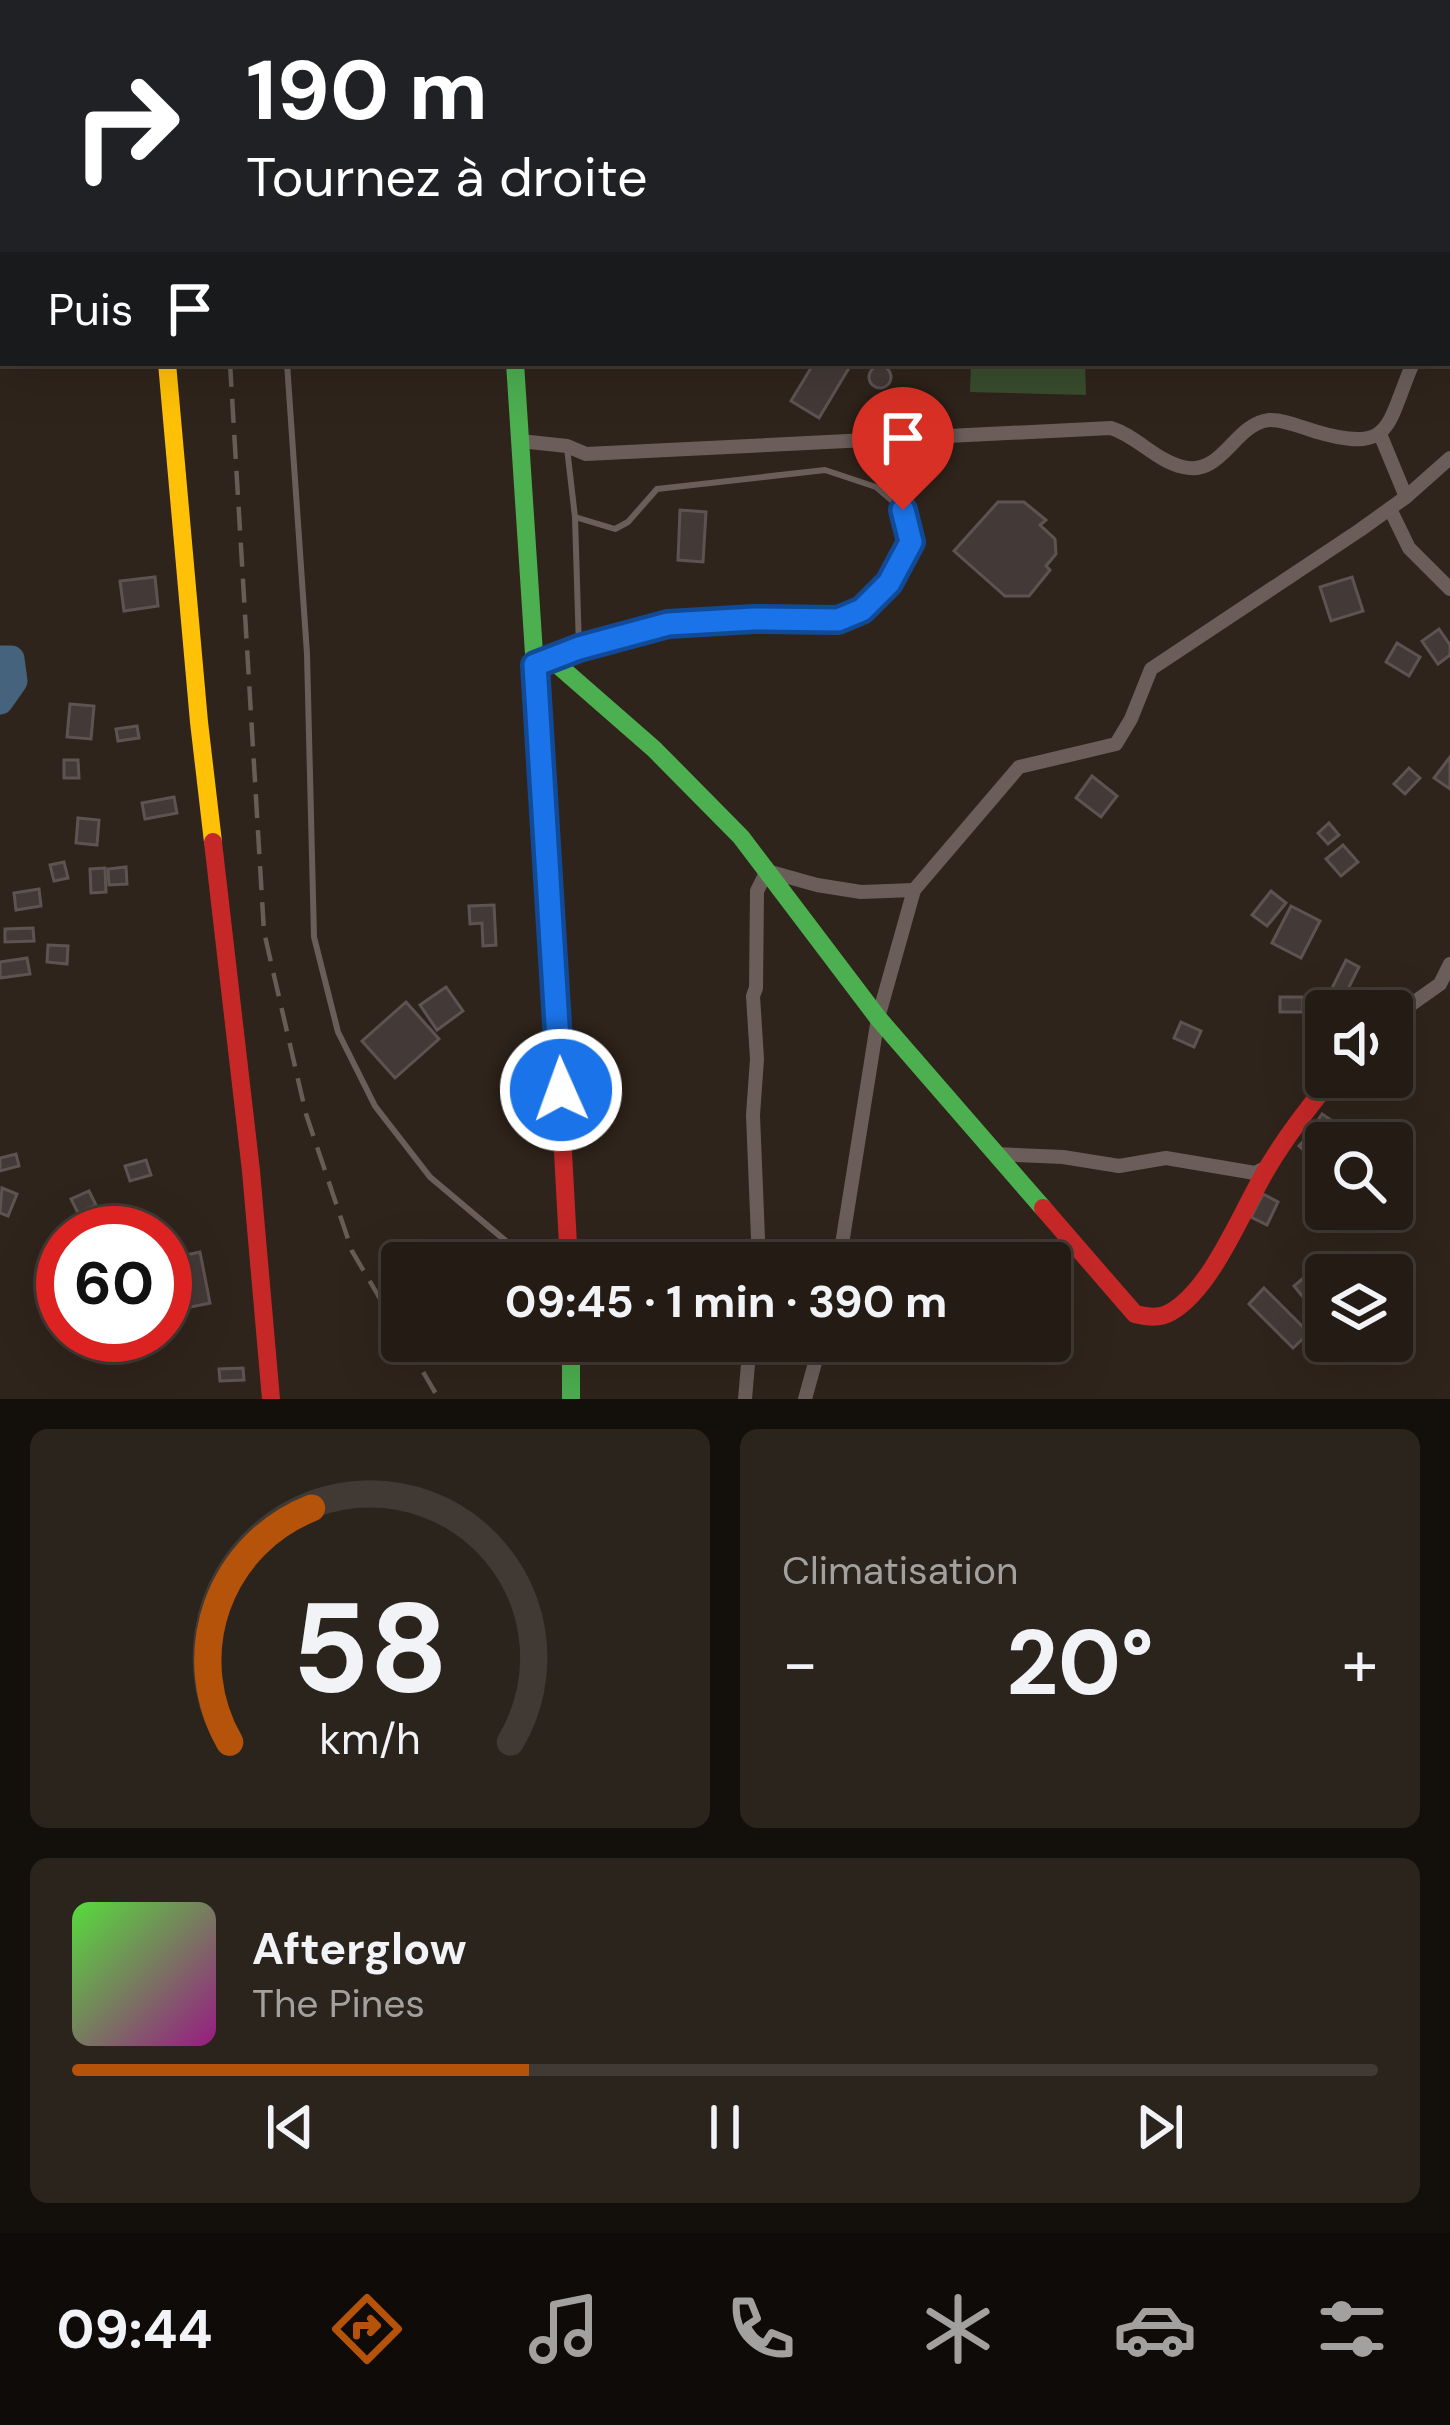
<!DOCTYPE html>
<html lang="fr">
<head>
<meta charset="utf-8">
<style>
  body { margin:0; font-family:"DM Sans",sans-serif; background:#2b241d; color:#f1f3f6; height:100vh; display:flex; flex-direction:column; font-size:45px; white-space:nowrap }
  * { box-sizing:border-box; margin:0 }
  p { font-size:39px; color:#a3a1a0 }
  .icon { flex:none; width:66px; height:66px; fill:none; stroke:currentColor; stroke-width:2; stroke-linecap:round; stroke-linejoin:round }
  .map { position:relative; height:1399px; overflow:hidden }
  .panel { display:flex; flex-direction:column; gap:30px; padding:30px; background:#130f0b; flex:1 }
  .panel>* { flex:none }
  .banner { position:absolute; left:0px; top:0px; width:1452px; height:366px; box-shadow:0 12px 48px #0002,0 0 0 3px #403934; background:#202124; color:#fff; overflow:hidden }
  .controls { position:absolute; left:1305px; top:990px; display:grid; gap:24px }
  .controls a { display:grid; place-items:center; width:108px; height:108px; border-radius:12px; background:#231b14; box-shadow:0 12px 48px #0002,0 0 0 3px #403934; font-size:60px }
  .speed { position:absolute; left:36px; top:1206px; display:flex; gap:24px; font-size:60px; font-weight:700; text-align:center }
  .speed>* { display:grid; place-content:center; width:156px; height:156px; border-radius:50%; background:#231b14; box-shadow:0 12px 48px #0002,0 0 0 3px #403934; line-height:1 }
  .speed .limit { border:18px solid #d22; background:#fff; color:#111 }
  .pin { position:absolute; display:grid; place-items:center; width:102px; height:102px; color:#fff; margin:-123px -51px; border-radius:50% 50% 50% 0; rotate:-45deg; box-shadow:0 0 12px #0007 }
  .pin .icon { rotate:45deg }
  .me { position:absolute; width:132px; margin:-66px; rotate:358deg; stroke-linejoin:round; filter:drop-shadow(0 0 9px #0008) }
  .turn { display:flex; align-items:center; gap:42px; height:252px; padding:0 48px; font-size:54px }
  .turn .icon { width:156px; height:156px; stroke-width:2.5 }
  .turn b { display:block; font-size:84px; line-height:102px }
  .then { display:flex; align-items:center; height:114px; padding:0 48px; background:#0003; gap:24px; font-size:45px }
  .big { font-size:90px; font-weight:700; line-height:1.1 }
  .panel .tile { flex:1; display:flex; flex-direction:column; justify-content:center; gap:18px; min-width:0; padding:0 42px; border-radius:18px; background:#2b241d }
  .panel .dial { align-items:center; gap:0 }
  .dial svg { height:312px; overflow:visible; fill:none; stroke:#403934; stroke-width:7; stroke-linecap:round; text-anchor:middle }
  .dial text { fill:#f1f3f6; stroke:none }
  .song { display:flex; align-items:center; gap:36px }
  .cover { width:144px; height:144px; border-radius:18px; background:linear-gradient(135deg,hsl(110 70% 55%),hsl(310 70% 35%)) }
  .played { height:12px; border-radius:6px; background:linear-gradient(90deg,#b45309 35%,#403934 35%) }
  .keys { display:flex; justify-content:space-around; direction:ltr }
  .heat { display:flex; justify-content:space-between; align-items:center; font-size:66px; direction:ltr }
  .panel .tiles { flex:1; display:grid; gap:30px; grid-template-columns:1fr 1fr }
  .tile:last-child { grid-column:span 2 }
  .trip { position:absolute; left:381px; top:1242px; width:690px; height:120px; border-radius:12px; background:#231b14; box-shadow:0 12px 48px #0002,0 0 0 3px #403934; font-weight:700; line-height:120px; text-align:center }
  .dock { display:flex; height:192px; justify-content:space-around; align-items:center; background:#0e0b08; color:#a3a1a0 }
  .dock .icon { width:84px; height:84px }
  .dock .selected { color:#b45309 }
  .dock b { font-size:54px; color:#f1f3f6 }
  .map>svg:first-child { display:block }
</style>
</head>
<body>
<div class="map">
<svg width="1450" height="1399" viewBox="0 0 1450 1399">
  <rect width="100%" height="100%" fill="#2f241b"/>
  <path fill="#394c2d" d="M 971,363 L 1085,363 L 1086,395 L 970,392 Z"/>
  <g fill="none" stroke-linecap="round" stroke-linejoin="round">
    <path stroke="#45637c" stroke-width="27" d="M 0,659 L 11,659 L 14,681 L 0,701"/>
  </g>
  <g fill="#433937" stroke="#5e5352" stroke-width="3">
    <path d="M 814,363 L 852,363 L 819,418 L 791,401 Z"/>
    <circle cx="880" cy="377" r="11"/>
    <path d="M 998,502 L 1024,502 L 1046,520 L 1040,525 L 1055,539 L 1056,554 L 1046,566 L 1050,570 L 1029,596 L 1005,596 L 954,551 Z"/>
    <path d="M 680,510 L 706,512 L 703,562 L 678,560 Z"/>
    <path d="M 155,577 L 158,606 L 124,611 L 120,581 Z"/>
    <path d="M 1352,577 L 1363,611 L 1331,621 L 1320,587 Z"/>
    <path d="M 1439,629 L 1450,645 L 1450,655 L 1438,664 L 1422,641 Z"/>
    <path d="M 1397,643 L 1420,657 L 1409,676 L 1386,662 Z"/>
    <path d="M 70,704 L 94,706 L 91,739 L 67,737 Z"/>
    <path d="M 137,726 L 139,738 L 118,741 L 116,729 Z"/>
    <path d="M 1450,757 L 1450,789 L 1434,778 Z"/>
    <path d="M 64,760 L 78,760 L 79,778 L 64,778 Z"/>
    <path d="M 1409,768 L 1420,778 L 1405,794 L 1394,784 Z"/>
    <path d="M 1092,776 L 1117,796 L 1101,817 L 1076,798 Z"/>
    <path d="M 174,797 L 177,813 L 145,819 L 142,803 Z"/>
    <path d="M 78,818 L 99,820 L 97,845 L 76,843 Z"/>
    <path d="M 1329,823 L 1339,835 L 1328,844 L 1318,833 Z"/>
    <path d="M 1343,845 L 1358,862 L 1341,876 L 1326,859 Z"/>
    <path d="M 64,862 L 68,878 L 54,881 L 50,865 Z"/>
    <path d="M 126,867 L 127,884 L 109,885 L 108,869 Z"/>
    <path d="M 105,868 L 106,892 L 91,893 L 90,869 Z"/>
    <path d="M 39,889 L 41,906 L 16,910 L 14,893 Z"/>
    <path d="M 1271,891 L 1286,903 L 1267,926 L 1252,915 Z"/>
    <path d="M 494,905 L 496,945 L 483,946 L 482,923 L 470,924 L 469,906 Z"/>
    <path d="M 1291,906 L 1320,921 L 1301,958 L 1272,943 Z"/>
    <path d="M 33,928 L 34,941 L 5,942 L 5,929 Z"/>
    <path d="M 48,945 L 68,946 L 67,964 L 47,962 Z"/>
    <path d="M 27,958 L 30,974 L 0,978 L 0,962 Z"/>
    <path d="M 1346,960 L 1359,967 L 1345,995 L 1332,988 Z"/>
    <path d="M 446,987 L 463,1011 L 437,1030 L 420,1005 Z"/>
    <path d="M 1334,995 L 1353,1006 L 1350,1011 L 1337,1011 L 1328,1006 Z"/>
    <rect x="1280" y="997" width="23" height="15"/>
    <path d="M 406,1002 L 439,1039 L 395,1078 L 362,1041 Z"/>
    <path d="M 1181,1022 L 1201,1031 L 1194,1047 L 1174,1038 Z"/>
    <path d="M 1322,1114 L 1356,1137 L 1352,1143 L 1345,1143 L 1316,1123 Z"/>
    <path d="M 1310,1134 L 1321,1143 L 1310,1156 L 1299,1146 Z"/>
    <path d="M 16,1154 L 19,1166 L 0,1171 L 0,1158 Z"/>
    <path d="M 146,1160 L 151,1175 L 130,1181 L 125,1166 Z"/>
    <path d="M 2,1188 L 17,1194 L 8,1216 L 0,1213 Z"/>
    <path d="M 89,1191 L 96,1205 L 78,1213 L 71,1199 Z"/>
    <path d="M 1263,1194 L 1278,1202 L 1267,1225 L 1251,1217 Z"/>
    <path d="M 200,1252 L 210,1303 L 191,1307 L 181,1256 Z"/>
    <path d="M 1306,1276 L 1323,1298 L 1311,1307 L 1294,1286 Z"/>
    <path d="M 1264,1288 L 1309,1333 L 1293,1348 L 1249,1304 Z"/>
    <path d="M 243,1368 L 244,1380 L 220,1381 L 219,1369 Z"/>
  </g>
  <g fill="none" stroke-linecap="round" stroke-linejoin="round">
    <g stroke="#6b5e5a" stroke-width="6">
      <path d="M 287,363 L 307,654 L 314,937 L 338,1032 L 375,1106 L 430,1177 L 532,1263"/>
      <path d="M 567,448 L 575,517 L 579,648"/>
      <path d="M 555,657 L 579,648 L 669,624 L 754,619 L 839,620 L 863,610 L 889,583 L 911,542 L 903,510 L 876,487 L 825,470 L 657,489 L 628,522 L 615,529 L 575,517"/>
    </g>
    <g stroke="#6b5e5a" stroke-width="14">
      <path d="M 568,0 L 581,3"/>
      <path d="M 1202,0 L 1204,3"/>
      <path d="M 153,3 L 154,0"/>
      <path d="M 703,3 L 717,0"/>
      <path d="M 1449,217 L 1450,218"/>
      <path d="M 1449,279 L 1450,276"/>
      <path d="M 1380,434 L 1406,497"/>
      <path d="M 520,441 L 567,446 L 586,454 L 1111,428 C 1137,436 1156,461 1183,467 C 1222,477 1234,424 1269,420 C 1282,419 1301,427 1314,431 C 1394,455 1386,425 1413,363"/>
      <path d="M 1390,509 L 1409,548 L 1450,589"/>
      <path d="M 1392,1018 L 1440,984 L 1450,964"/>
      <path d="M 996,1154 L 1063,1157 L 1119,1166 L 1166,1158 L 1255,1173 L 1267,1167"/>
      <path d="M 759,1263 L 753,1115 L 757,1059 L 753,996 L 756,988 L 757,891 L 767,871 L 817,885 L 861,892 L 914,890"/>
      <path d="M 839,1263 L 878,1018 L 914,890 L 1019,767 L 1116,744 L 1131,719 L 1151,669 L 1360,530 L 1406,497 L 1450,458"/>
      <path d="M 756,1341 L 818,1354"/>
      <path d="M 745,1399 L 750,1341"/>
      <path d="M 805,1399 L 821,1341"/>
    </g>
    <g stroke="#4caf50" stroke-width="18">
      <path d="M 0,196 L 3,196"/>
      <path d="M 515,363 L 546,837"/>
      <path d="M 551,659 L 654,749 L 741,837 L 878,1018 L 1043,1208"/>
      <path d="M 571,1341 L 571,1399"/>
    </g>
    <path stroke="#ffc107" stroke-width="18" d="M 167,363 L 199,722 L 213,842"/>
    <g stroke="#c62828" stroke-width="18">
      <path d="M 492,0 L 492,3"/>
      <path d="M 546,837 L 569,1263"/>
      <path d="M 213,842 L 251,1171 L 271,1399"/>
      <path d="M 1043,1208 L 1135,1314 C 1147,1317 1159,1319 1171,1312 C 1213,1288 1243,1208 1268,1167 C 1287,1135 1310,1106 1333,1077"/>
    </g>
    <g stroke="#675c56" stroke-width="4.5" stroke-dasharray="24 12" stroke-linecap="butt">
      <path d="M 208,0 L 208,3"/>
      <path d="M 230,363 L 264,932 L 306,1114 L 352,1251 L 402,1336"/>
      <path d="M 405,1341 L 439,1399"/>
    </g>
  </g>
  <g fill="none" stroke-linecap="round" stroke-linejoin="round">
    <defs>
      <path id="route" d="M 561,1090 L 535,665 L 579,648 L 668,624 L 754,619 L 838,620 L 862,610 L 889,583 L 911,542 L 903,510"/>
    </defs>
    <use href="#route" stroke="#114b97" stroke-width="30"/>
    <use href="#route" stroke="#1a73e8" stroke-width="21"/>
  </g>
</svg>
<div class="controls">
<a><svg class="icon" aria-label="sound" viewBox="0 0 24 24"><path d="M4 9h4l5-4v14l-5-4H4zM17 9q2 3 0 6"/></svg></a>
<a><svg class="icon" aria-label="search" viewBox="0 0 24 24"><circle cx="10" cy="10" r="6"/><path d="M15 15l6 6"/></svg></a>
<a><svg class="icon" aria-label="layers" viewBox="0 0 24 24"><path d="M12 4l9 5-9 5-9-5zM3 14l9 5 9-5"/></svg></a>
</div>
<div class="speed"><div class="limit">60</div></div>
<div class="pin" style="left:903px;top:510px;background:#d93025"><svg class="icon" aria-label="arrive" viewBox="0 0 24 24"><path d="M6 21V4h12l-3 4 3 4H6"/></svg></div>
<svg class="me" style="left:561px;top:1090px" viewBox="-20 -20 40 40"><circle r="17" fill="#1a73e8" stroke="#fff" stroke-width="3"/><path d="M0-11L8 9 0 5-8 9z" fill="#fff"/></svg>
<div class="trip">09:45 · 1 min · 390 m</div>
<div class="banner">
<div class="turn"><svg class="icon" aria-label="right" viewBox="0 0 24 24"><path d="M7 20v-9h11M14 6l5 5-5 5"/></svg><div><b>190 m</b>Tournez à droite</div></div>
<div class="then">Puis<svg class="icon" aria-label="arrive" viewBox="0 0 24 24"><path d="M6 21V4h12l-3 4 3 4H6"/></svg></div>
</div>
</div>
<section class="panel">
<div class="tiles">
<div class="tile dial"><svg viewBox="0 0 100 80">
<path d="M14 69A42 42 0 1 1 86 69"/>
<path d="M14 69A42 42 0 0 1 35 9" stroke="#b45309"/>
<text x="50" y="56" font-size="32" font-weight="700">58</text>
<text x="50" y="72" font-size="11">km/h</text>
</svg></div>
<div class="tile"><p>Climatisation</p>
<div class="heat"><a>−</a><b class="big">20°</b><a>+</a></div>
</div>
<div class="tile">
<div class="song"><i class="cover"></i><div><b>Afterglow</b><p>The Pines</p></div></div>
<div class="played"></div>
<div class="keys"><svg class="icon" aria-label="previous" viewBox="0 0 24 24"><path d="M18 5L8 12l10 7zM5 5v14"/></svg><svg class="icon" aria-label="pause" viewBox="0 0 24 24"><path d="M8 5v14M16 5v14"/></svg><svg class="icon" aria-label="next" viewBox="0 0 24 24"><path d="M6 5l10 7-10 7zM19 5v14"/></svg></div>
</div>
</div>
</section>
<nav class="dock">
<b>09:44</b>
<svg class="icon selected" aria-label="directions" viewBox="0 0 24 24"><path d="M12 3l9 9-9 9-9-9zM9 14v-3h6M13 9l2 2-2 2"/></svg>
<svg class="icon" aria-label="music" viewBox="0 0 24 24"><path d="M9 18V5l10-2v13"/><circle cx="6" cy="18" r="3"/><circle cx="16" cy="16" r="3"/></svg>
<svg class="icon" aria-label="phone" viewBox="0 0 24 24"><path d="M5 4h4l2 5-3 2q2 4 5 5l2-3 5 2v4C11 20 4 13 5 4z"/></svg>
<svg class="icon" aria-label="climate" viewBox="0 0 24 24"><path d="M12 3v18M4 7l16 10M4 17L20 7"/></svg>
<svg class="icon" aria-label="car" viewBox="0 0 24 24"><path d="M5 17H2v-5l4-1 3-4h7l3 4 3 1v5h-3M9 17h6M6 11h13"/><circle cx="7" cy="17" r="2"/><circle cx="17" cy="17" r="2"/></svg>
<svg class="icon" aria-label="filters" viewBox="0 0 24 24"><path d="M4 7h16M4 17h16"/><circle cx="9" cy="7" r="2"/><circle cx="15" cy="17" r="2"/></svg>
</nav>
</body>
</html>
